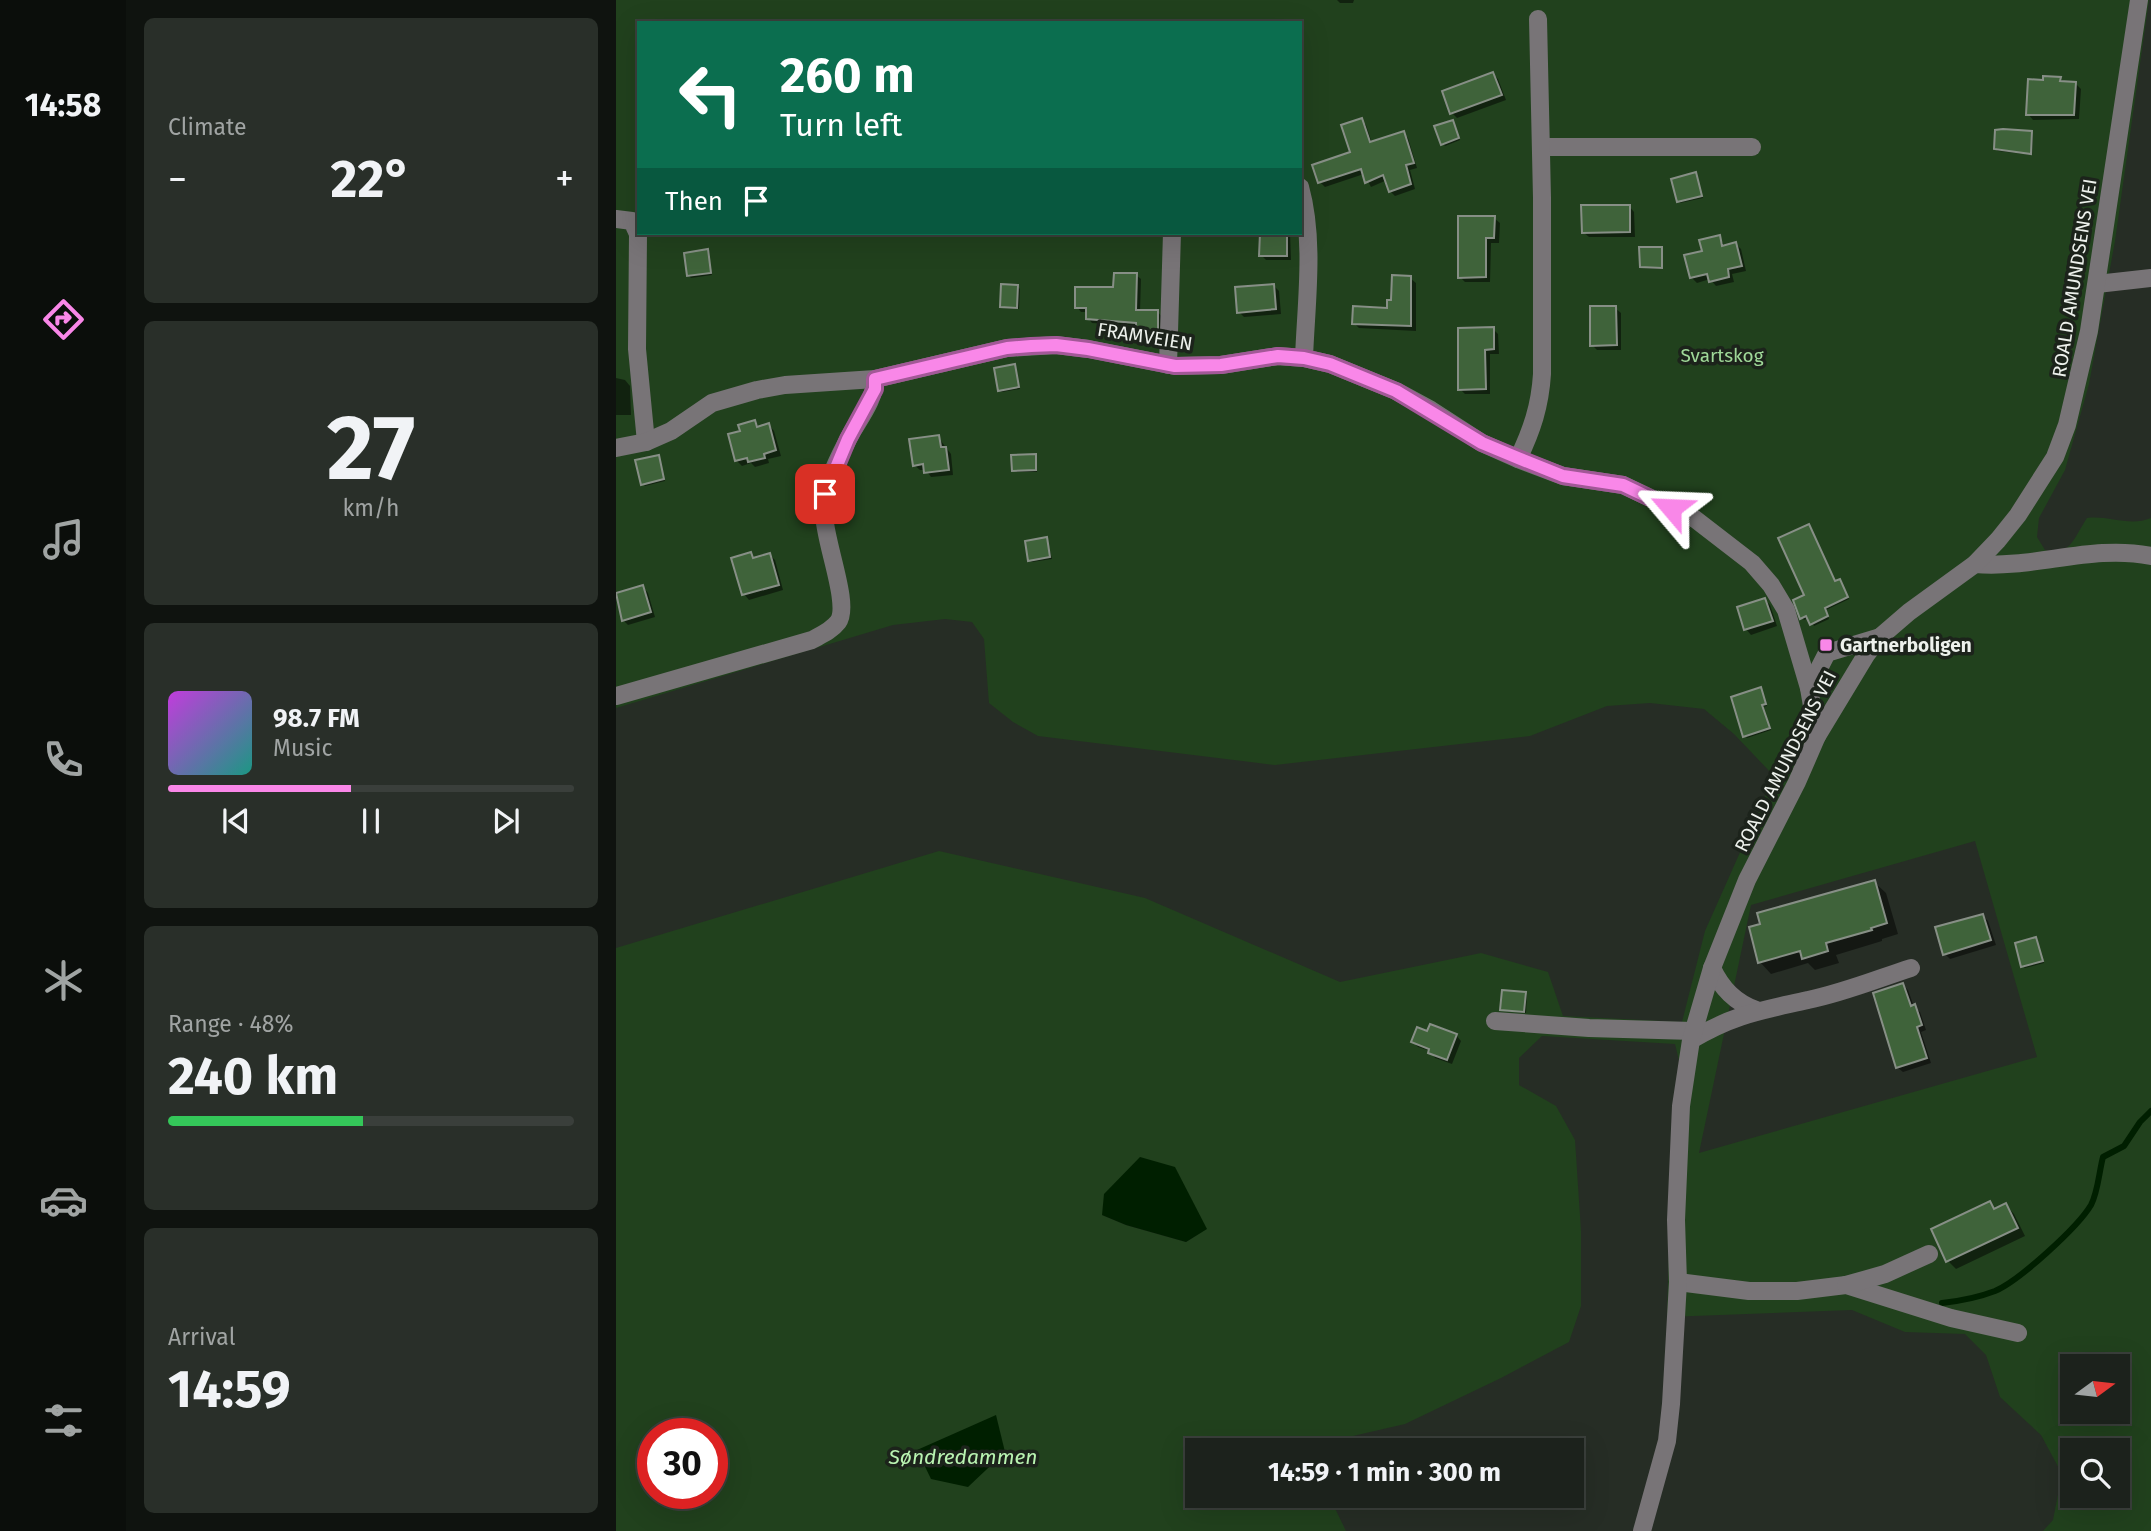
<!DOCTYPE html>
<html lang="en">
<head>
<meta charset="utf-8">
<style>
  body { margin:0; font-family:"Fira Sans",sans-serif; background:#292f29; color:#f1f3f6; height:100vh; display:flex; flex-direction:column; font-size:26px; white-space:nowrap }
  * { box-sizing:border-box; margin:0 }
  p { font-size:23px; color:#a0a4a3 }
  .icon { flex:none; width:38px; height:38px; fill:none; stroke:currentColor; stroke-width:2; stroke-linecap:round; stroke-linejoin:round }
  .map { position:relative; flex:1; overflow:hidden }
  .panel { display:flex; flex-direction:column; gap:18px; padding:18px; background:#0f130f; width:490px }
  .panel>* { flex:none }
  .top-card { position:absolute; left:21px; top:21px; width:665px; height:214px; border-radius:0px; box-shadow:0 7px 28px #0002,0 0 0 2px #3a3f3b; background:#0b6e4f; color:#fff; overflow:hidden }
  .needle { width:46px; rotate:75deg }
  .tools { position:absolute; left:1444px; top:1354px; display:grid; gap:14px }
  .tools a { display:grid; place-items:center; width:70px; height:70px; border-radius:0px; background:#1c221c; box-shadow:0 7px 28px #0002,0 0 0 2px #3a3f3b; font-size:35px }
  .speed { position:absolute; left:21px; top:1418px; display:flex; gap:14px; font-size:35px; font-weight:700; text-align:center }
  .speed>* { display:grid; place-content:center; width:91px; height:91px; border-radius:50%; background:#1c221c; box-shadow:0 7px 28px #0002,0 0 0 2px #3a3f3b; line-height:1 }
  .speed .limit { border:10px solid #d22; background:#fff; color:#111 }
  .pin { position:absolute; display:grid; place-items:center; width:60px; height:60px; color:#fff; margin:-30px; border-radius:14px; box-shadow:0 4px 10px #0006 }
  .me { position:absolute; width:77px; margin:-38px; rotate:296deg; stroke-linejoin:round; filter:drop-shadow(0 0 5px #0008) }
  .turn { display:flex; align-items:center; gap:24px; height:147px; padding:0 28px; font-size:32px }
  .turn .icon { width:91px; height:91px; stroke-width:2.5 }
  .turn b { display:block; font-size:49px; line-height:60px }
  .then { display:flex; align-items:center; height:66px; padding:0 28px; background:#0003; gap:14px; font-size:26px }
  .big { font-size:52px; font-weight:700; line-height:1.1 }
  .panel .tile { flex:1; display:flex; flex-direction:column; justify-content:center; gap:10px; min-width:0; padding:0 24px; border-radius:10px; background:#292f29 }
  .panel .dial { align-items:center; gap:0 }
  .dial b { font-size:91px; line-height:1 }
  .song { display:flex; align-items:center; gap:21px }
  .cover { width:84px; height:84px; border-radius:10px; background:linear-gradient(135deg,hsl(290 70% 55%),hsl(170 70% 35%)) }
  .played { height:7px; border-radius:4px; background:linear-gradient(90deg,#f987e8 45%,#3a3f3b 45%) }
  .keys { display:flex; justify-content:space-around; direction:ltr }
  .heat { display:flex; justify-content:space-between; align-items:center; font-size:38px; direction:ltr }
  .charge { height:10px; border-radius:5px; background:linear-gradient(90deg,#34c759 48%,#3a3f3b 0) }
  .trip { position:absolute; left:569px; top:1438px; width:399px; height:70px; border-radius:0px; background:#1c221c; box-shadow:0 7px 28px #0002,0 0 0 2px #3a3f3b; font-weight:700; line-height:70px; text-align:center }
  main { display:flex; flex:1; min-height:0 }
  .tab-bar { display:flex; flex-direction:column; width:126px; justify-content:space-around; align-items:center; background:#0b0e0b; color:#a0a4a3 }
  .tab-bar .icon { width:49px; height:49px }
  .tab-bar .active { color:#f987e8 }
  .tab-bar b { font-size:32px; color:#f1f3f6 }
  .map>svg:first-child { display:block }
</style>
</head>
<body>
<main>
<nav class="tab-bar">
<b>14:58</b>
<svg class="icon active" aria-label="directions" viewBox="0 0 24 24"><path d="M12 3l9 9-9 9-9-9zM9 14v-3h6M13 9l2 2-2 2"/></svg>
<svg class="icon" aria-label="music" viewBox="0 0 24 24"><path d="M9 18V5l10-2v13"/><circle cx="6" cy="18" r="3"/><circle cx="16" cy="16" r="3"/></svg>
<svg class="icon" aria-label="phone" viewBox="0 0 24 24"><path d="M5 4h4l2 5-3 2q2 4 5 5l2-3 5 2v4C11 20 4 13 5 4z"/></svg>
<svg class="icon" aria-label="climate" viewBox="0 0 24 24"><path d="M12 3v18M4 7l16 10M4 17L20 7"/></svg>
<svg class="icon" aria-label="car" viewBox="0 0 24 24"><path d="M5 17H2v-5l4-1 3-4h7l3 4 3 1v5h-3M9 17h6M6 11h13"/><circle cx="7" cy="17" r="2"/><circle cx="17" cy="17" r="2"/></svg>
<svg class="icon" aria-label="filters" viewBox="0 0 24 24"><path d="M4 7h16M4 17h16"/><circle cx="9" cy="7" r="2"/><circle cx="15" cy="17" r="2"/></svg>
</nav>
<section class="panel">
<div class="tile"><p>Climate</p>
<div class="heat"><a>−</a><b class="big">22°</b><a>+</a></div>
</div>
<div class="tile dial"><b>27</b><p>km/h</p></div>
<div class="tile">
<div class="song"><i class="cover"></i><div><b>98.7 FM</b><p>Music</p></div></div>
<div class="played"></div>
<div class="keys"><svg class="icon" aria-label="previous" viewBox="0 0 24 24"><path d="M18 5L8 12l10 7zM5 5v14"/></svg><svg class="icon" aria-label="pause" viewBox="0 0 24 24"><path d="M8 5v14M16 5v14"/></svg><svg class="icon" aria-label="next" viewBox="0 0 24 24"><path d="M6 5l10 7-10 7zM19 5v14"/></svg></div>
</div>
<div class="tile"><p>Range · 48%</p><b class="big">240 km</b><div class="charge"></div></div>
<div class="tile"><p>Arrival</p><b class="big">14:59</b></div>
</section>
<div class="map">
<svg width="1535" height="1531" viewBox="0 0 1535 1531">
  <rect width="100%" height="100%" fill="#262d25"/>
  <path fill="#21411d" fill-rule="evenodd" d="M 0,0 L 1533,0 L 1499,241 L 1473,384 L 1449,470 L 1423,518 L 1421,537 L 1429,550 C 1455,557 1458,537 1471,518 C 1492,515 1514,527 1535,518 L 1535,1531 L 1427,1531 L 1437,1520 L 1446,1474 L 1425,1435 L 1384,1397 L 1370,1355 L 1349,1334 L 1289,1332 L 1236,1310 L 1051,1317 L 1055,1167 L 1064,1065 L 1059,1044 L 926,1036 L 903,1058 L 903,1085 L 940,1106 L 959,1140 L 965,1231 L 965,1306 L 953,1342 L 885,1378 L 789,1424 L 689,1447 L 690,1451 L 581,1451 L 581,1496 L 713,1496 L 730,1531 L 0,1531 L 0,948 L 323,851 L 529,898 L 724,982 L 865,953 L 932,972 L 947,1016 L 1066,1022 L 1089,931 L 1158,776 L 1118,734 L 1088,709 L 1034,703 L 991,706 L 914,736 L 659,765 L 422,736 L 397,722 L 373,703 L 368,639 L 356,622 L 329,619 L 277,625 L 0,708 ZM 23,23 L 684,23 L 684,233 L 23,233 ZM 1359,841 L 1421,1057 L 1083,1153 L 1135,905 ZM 486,1215 L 590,1229 L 570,1242 L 510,1225 ZM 1456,1367 L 1502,1367 L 1502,1412 L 1456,1412 ZM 37,1433 L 96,1433 L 96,1493 L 37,1493 ZM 1456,1451 L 1502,1451 L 1502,1496 L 1456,1496 Z"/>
  <g fill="#001f00">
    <path d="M 524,1157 L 559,1167 L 591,1229 L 570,1242 L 510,1225 L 486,1215 L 488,1194 Z"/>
    <path d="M 380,1415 L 389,1452 L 352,1487 L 315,1479 L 301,1450 Z"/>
  </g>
  <g fill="#0007">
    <path d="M 721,0 L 738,0 L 737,3 L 724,3 Z"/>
    <path d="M 877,74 L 882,79 L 890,100 L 841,118 L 836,113 Z"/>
    <path d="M 1444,78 L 1448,83 L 1459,83 L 1465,89 L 1463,119 L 1417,120 L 1412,114 Z"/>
    <path d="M 745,120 L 750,125 L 756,143 L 787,133 L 792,138 L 801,168 L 794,170 L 799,189 L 779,196 L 774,191 L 771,180 L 755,187 L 748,174 L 709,187 L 704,182 L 736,153 Z"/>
    <path d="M 836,122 L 844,140 L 829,146 L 827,144 Z"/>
    <path d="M 1415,132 L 1417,134 L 1416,155 L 1382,151 L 1379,149 Z"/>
    <path d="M 1079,174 L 1087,198 L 1064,203 L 1062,201 Z"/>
    <path d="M 1013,206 L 1018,212 L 1019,237 L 973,237 L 967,232 Z"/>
    <path d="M 878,218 L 884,223 L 883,243 L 875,243 L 874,282 L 849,282 L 844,277 Z"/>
    <path d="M 645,233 L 674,233 L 675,260 L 650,260 L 645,255 Z"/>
    <path d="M 1103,237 L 1109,247 L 1120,244 L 1125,249 L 1130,271 L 1116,274 L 1118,282 L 1100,286 L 1094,279 L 1081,283 L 1075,277 L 1088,252 Z"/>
    <path d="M 1045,249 L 1047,251 L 1047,269 L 1027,268 L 1025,266 Z"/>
    <path d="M 91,251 L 96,275 L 75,278 L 72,275 Z"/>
    <path d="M 520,275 L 525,279 L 524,312 L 542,312 L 546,317 L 546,335 L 526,334 L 521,330 L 521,326 L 476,323 L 472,318 L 472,312 L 465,312 L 461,307 L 499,289 Z"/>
    <path d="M 794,278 L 800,283 L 800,331 L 743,328 L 738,323 L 773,309 Z"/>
    <path d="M 657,285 L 663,291 L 665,314 L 628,317 L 623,312 Z"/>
    <path d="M 402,287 L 404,289 L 403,309 L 388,308 L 386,306 Z"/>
    <path d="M 999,308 L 1005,313 L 1005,350 L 981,350 L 976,345 Z"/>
    <path d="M 877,329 L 882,334 L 883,354 L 874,354 L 874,394 L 849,394 L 844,389 Z"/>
    <path d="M 399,366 L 404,389 L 386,392 L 383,390 Z"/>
    <path d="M 0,378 L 9,380 L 14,386 L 15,415 L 0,415 Z"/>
    <path d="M 139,422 L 144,428 L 153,425 L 158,431 L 165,456 L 152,459 L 153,463 L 139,467 L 135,463 L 126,466 L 120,460 Z"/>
    <path d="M 322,437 L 335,454 L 337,475 L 315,477 L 310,470 L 304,470 L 298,465 Z"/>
    <path d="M 419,456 L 421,458 L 421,472 L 400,472 L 397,470 Z"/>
    <path d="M 42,457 L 49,481 L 29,486 L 27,484 Z"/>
    <path d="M 1193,526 L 1220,583 L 1224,581 L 1226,583 L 1233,599 L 1210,610 L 1213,619 L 1198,626 L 1193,618 L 1188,620 L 1186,618 L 1191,596 Z"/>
    <path d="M 431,539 L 436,559 L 416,562 L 413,560 Z"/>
    <path d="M 134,554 L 139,559 L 154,555 L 159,560 L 167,590 L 133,600 L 128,594 Z"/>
    <path d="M 27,587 L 32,593 L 39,617 L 12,625 L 7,620 L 0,595 Z"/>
    <path d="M 1149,600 L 1154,605 L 1161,626 L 1135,635 L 1130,629 Z"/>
    <path d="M 1146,692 L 1151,706 L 1147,707 L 1155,730 L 1131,738 L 1129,736 Z"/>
    <path d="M 1258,882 L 1270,893 L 1282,934 L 1266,939 L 1266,941 L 1220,955 L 1223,963 L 1199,970 L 1192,963 L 1155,974 L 1144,962 L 1146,925 Z"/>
    <path d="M 1367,916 L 1372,921 L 1380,945 L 1334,959 L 1329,954 Z"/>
    <path d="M 1420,939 L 1428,963 L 1409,968 L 1406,966 Z"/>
    <path d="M 1287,985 L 1292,990 L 1298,1007 L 1304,1012 L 1310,1030 L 1305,1032 L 1315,1063 L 1287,1072 L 1281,1067 Z"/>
    <path d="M 909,993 L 911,995 L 910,1013 L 888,1011 L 886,1009 Z"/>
    <path d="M 812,1033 L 840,1035 L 845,1041 L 836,1064 L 819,1058 L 814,1051 L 802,1047 L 797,1042 Z"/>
    <path d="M 1373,1203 L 1381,1210 L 1390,1205 L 1398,1214 L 1409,1236 L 1340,1269 L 1332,1261 Z"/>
  </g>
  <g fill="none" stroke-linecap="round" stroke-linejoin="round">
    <path stroke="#001f00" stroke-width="6" d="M 1326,1303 C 1344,1301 1361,1298 1379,1291 C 1403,1281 1462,1227 1475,1205 C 1482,1192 1483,1172 1487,1157 L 1508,1146 L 1524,1122 L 1535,1111"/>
  </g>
  <g fill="#3f633a" stroke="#878f86" stroke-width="2">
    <path d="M 877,72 L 886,95 L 834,114 L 826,91 Z"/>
    <path d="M 1427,76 L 1445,77 L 1444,81 L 1460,82 L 1458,115 L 1410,115 L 1412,79 L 1427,80 Z"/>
    <path d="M 746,118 L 754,142 L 788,131 L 798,163 L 790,165 L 795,184 L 773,192 L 767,175 L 749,183 L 745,169 L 702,183 L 696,165 L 734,152 L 725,125 Z"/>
    <path d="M 837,120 L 843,138 L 825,145 L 818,126 Z"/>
    <path d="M 1387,129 L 1416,131 L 1415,154 L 1378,149 L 1379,130 Z"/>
    <path d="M 1080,172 L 1086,196 L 1061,202 L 1055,179 Z"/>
    <path d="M 965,205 L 1014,205 L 1014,232 L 966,233 Z"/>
    <path d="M 842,216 L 879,216 L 878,238 L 870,238 L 870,277 L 842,278 Z"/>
    <path d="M 644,233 L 671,233 L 671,256 L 643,256 Z"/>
    <path d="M 1104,235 L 1106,246 L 1120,242 L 1126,266 L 1112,269 L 1113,277 L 1093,282 L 1091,274 L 1074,278 L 1068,255 L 1086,251 L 1083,240 Z"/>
    <path d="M 1023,247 L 1046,247 L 1046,268 L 1024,267 Z"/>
    <path d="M 92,249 L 95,273 L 71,276 L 68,253 Z"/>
    <path d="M 498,273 L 521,273 L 520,310 L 542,310 L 542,331 L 520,331 L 520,323 L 470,319 L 470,308 L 459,308 L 459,287 L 497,287 Z"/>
    <path d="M 776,275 L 795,276 L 795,326 L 736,324 L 737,306 L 771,308 L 771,300 L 775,300 Z"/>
    <path d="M 385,284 L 402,285 L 401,308 L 384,307 Z"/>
    <path d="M 658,284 L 660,309 L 621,313 L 619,287 Z"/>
    <path d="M 974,306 L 1000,306 L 1001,345 L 974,346 Z"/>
    <path d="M 878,327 L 878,349 L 869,350 L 870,389 L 842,390 L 842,328 Z"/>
    <path d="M 399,364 L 403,387 L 382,391 L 378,368 Z"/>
    <path d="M 139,420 L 141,427 L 153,423 L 160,450 L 148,454 L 149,458 L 132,462 L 131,458 L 119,461 L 112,434 L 124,431 L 122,425 Z"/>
    <path d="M 323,435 L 325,447 L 330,447 L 333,470 L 308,473 L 307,464 L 297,466 L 293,439 Z"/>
    <path d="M 420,454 L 420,470 L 396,471 L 395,455 Z"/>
    <path d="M 43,455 L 48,479 L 25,485 L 19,460 Z"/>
    <path d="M 1193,524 L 1219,581 L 1224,579 L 1232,597 L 1209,608 L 1212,616 L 1194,625 L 1190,616 L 1184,619 L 1177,600 L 1188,595 L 1162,538 Z"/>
    <path d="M 431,537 L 434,557 L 412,561 L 409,541 Z"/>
    <path d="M 135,552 L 137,558 L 154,553 L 163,585 L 126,595 L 115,558 Z"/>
    <path d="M 27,585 L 35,612 L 6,621 L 0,593 Z"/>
    <path d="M 1149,598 L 1157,621 L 1128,630 L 1121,607 Z"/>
    <path d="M 1145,687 L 1150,704 L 1146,705 L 1154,728 L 1127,737 L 1115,697 Z"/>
    <path d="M 1259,880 L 1271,923 L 1255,928 L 1256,930 L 1210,943 L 1212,951 L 1186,959 L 1184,951 L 1142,963 L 1133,927 L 1144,924 L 1141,913 Z"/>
    <path d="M 1367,914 L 1375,940 L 1327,955 L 1319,927 Z"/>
    <path d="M 1420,937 L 1427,961 L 1405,967 L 1399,943 Z"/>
    <path d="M 1287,983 L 1295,1006 L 1299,1004 L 1306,1025 L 1301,1027 L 1311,1058 L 1280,1068 L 1257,993 Z"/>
    <path d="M 886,990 L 910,992 L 908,1012 L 884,1010 Z"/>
    <path d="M 814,1024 L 841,1034 L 831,1060 L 812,1053 L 813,1049 L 795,1042 L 801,1027 L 811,1031 Z"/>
    <path d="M 1374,1201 L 1378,1209 L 1390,1203 L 1402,1228 L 1330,1262 L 1315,1229 Z"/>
  </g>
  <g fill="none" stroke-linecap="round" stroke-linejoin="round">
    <g stroke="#787477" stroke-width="18">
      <path d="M 925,147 L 1136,147"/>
      <path d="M 684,187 C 699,241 690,303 688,358"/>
      <path d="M 0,219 L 16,221 L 22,234 L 21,349 L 30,442"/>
      <path d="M 1481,284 L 1535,278"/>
      <path d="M 552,365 L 556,233"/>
      <path d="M 0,448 L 30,442 L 55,431 L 96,403 L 141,390 L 169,385 L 259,379 L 391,348 L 440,345 L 473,349 L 559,366 L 605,365 L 662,356 L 688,358 L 714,364 L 780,391 L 815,410 L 866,443 L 902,459 L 947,476 L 1007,485 L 1079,519 L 1136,563 L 1155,585 L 1170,610 L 1193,688 L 1201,736"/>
      <path d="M 902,459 C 916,430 924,406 926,374 L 926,198 L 922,19"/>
      <path d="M 1359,564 C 1419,569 1476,544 1535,556"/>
      <path d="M 1193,688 L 1211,653 L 1264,637"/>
      <path d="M 0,696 L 196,640 C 205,635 215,631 222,622 C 235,605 207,538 208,512 C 208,485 223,456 236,432 C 246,415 259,398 259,379"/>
      <path d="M 1096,968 C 1106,989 1119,1002 1140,1010"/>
      <path d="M 879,1021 L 973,1028 L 1077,1031"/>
      <path d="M 1075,1040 C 1119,1014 1144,1011 1192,1000 C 1227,993 1261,979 1295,968"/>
      <path d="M 1062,1282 L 1133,1291 L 1181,1291 L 1230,1285 L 1335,1318 L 1402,1333"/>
      <path d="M 1230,1285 L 1269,1274 L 1313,1254"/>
      <path d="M 1026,1531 L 1051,1441 L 1055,1404 L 1062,1282 L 1060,1220 L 1065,1106 L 1075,1040 L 1096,968 L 1131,880 L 1181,782 L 1201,736 L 1250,655 L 1264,637 L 1293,612 L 1359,564 L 1382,540 L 1402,515 L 1439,457 L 1451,425 L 1473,331 L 1523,0"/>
    </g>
  </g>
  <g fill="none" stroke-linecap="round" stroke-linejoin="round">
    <defs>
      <path id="route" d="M 209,494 L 232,439 L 259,389 L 259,379 L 391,348 L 415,346 L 440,345 L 472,349 L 559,366 L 605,365 L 662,356 L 688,358 L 714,364 L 780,391 L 866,443 L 902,458 L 947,476 L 1007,485 L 1055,508"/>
    </defs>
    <use href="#route" stroke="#a25897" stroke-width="18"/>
    <use href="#route" stroke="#f987e8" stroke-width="12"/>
  </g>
  <rect fill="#f987e8" stroke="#1c231b" stroke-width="2.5" x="1203" y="638" width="14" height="14" rx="3.5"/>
  <g text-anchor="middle" stroke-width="7" stroke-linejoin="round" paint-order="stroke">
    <g font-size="19" fill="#edf1ec" stroke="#1c231b">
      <text transform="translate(1458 278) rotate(-81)" y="7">ROALD AMUNDSENS VEI</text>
      <text transform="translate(529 336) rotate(9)" y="7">FRAMVEIEN</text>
      <text transform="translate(1169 761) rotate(-63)" y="7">ROALD AMUNDSENS VEI</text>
    </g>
    <g font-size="19" fill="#9fd898" stroke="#1c231b">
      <text x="1106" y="362">Svartskog</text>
    </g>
    <g font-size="19" font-weight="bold" fill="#edf1ec" stroke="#1c231b" text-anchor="start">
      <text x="1224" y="652">Gartnerboligen</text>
    </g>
    <g font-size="21" font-style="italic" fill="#b9f3b1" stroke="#1c231b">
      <text x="347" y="1464">Søndredammen</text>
    </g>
  </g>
</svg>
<div class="tools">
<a><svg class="needle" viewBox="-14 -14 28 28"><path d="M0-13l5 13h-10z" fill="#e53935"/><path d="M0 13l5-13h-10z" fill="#a0a4a3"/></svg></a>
<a><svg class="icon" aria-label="search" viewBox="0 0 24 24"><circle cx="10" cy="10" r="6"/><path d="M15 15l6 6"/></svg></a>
</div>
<div class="speed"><div class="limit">30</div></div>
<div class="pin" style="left:209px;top:494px;background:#d93025"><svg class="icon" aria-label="arrive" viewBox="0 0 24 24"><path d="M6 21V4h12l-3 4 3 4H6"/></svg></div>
<svg class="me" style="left:1055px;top:508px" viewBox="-20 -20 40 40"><path d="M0-17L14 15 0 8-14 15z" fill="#f987e8" stroke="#fff" stroke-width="4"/></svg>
<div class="trip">14:59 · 1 min · 300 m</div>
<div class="top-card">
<div class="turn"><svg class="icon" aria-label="left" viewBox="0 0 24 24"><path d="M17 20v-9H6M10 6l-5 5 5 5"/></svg><div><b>260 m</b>Turn left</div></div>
<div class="then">Then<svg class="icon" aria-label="arrive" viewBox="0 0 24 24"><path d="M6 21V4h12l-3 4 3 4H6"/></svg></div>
</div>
</div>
</main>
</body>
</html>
